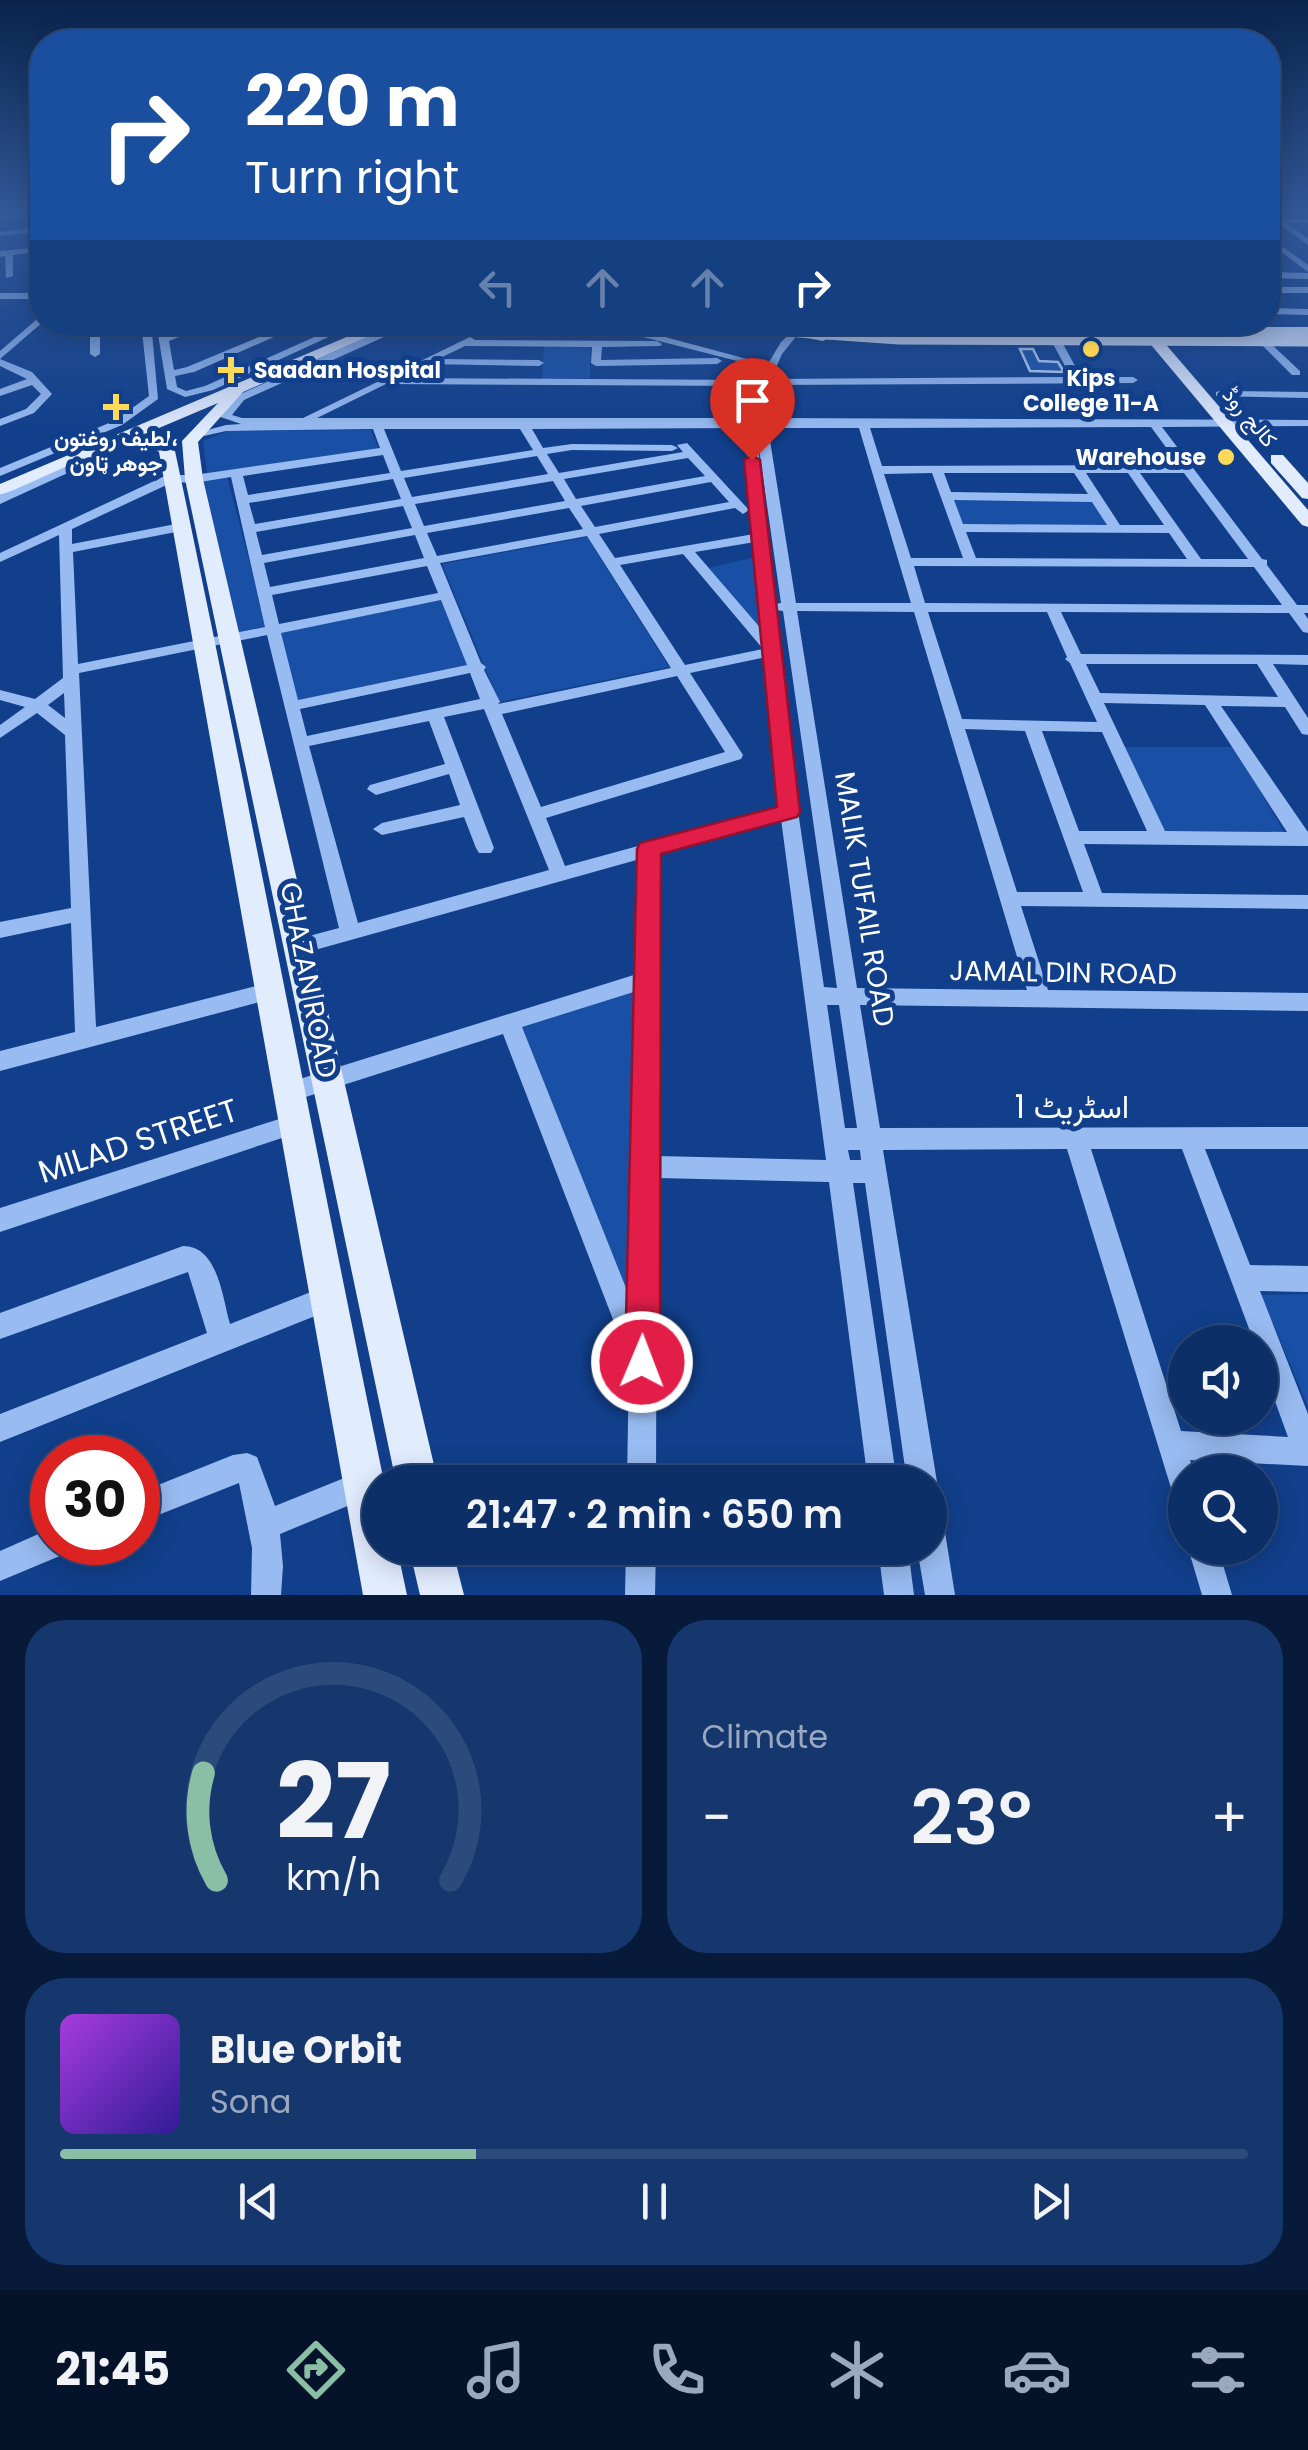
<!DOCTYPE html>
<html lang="en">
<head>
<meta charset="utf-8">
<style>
  body { margin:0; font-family:Poppins,Vazirmatn,sans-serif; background:#16376e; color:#f1f3f6; height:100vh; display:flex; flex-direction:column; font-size:38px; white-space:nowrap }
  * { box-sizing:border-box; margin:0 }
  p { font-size:32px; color:#9aa9c0 }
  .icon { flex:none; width:55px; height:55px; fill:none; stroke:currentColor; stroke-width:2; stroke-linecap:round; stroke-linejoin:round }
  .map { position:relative; height:1595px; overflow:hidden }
  .panel { display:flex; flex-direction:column; gap:25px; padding:25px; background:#071a39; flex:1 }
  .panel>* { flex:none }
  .banner { position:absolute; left:30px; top:30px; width:1250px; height:305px; border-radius:40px; box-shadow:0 5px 25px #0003,0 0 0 2px #2d4a7c; background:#1a4fa0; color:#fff; overflow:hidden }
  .buttons { position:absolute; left:1168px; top:1325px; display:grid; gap:20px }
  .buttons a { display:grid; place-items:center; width:110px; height:110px; border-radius:50%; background:#0d2f68; box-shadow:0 5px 25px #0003,0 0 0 2px #2d4a7c; font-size:50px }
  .speed { position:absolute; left:30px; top:1435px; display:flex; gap:20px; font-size:50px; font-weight:700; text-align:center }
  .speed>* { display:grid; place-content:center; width:130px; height:130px; border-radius:50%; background:#0d2f68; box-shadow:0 5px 25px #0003,0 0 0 2px #2d4a7c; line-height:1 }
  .speed .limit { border:15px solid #d22; background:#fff; color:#111 }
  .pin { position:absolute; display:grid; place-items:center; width:85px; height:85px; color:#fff; margin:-102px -42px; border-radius:50% 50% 50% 0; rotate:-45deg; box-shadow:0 0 10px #0007 }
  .pin .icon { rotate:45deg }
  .me { position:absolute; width:110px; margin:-55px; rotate:1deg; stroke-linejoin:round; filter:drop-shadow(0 0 8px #0008) }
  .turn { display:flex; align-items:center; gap:35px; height:210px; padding:0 50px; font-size:45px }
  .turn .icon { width:130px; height:130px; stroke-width:2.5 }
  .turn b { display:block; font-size:70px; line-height:85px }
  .lanes { display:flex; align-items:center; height:95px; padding:0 50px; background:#0003; justify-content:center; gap:50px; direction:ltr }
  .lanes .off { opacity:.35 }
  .big { font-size:75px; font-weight:600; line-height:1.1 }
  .panel .tile { flex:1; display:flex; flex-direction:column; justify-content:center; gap:15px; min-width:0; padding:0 35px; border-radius:40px; background:#16376e }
  .panel .dial { align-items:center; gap:0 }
  .dial svg { height:260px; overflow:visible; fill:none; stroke:#2d4a7c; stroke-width:7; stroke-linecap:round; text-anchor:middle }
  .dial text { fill:#f1f3f6; stroke:none }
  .song { display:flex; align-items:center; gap:30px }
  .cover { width:120px; height:120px; border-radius:15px; background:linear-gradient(135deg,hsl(280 70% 55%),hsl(250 70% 35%)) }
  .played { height:10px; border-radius:5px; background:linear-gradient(90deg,#8abfa5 35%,#2d4a7c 35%) }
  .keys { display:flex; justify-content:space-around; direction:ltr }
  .heat { display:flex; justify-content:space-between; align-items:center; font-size:55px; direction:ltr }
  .panel .tiles { flex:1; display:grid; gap:25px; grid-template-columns:1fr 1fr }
  .tile:last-child { grid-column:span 2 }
  .trip { position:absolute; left:362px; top:1465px; width:585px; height:100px; border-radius:50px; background:#0d2f68; box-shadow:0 5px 25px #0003,0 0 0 2px #2d4a7c; font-weight:600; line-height:100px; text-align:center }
  .menu { display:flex; height:160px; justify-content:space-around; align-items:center; background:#05132a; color:#9aa9c0 }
  .menu .icon { width:70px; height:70px }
  .menu .on { color:#8abfa5 }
  .menu b { font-size:45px; color:#f1f3f6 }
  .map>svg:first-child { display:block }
</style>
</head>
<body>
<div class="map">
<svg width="1308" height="1595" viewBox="0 0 1308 1595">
  <rect width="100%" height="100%" fill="#113f8b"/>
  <g fill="#1950a5">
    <path d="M 590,345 L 590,378 L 542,379 L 544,346 Z"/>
    <path d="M 371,430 L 379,450 L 207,473 L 203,441 L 228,431 Z"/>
    <path d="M 227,476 L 266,626 L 235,634 L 213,566 L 204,480 Z"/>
    <path d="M 952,499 L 1093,500 L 1107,526 L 964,526 Z"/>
    <path d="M 587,537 L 669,667 L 499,702 L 442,564 Z"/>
    <path d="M 755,557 L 767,637 L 709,568 Z"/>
    <path d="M 442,600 L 471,664 L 294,701 L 278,631 Z"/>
    <path d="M 1122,747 L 1235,747 L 1284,832 L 1161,831 Z"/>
    <path d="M 635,992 L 633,1313 L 519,1027 Z"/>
    <path d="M 1308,1294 L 1308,1407 L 1261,1295 Z"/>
  </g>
  <path fill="#1f55aa" stroke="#bfd7fc" stroke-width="2.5" d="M 1020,349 L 1033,349 L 1039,361 L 1058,362 L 1064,372 L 1030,371 Z"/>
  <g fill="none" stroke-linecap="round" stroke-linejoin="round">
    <g fill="#98bbf1" fill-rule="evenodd">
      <path d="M 30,212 L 42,212 L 42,215 L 0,220 L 0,216 Z"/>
      <path d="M 1268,212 L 1281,219 L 1308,219 L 1308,223 L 1287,223 L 1308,239 L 1308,245 L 1268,216 Z"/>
      <path d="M 42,227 L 42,231 L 0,236 L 0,232 Z"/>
      <path d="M 1268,236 L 1308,265 L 1308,272 L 1268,242 Z"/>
      <path d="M 42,247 L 42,251 L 13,255 L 13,276 L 6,278 L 5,256 L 0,257 L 0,251 Z"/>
      <path d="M 1268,272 L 1308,273 L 1308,279 L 1268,278 Z"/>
      <rect x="1268" y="287" width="40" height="6"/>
      <rect x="0" y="293" width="42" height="6"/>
      <path d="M 1268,308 L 1308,309 L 1308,315 L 1268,314 Z"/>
      <path d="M 36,320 L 43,322 L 0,359 L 32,372 L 52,394 L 34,413 L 0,426 L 0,419 L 26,409 L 41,394 L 32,385 L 0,396 L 0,389 L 27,379 L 0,366 L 0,351 Z"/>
      <path d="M 90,322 L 100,322 L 100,354 L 95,357 L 90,354 Z"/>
      <path d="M 141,322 L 151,322 L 158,399 L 122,425 L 0,476 L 0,468 L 114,421 L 149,396 Z"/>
      <path d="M 156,322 L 166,322 L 168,335 L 203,322 L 217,322 L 169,341 L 174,370 L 187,367 L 295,322 L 308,322 L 194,372 L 175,376 L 177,387 L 186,391 L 205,386 L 348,322 L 361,322 L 213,390 L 185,397 L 167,389 Z"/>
      <path d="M 400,322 L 609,322 L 762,363 L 757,366 L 608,328 L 406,327 L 244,400 L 232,415 L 242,418 L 303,418 L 470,337 L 475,340 L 657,341 L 662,344 L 660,346 L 602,347 L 601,360 L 717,358 L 722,361 L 717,364 L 596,366 L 591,363 L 592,347 L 465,346 L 438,359 L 539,360 L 544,363 L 539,366 L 427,364 L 398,378 L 751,380 L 756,383 L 751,386 L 386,384 L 317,418 L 744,418 L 749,414 L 756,418 L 759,384 L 757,382 L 781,342 L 793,331 L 798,334 L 782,354 L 771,379 L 1071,377 L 1052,342 L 1057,339 L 1062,342 L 1081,377 L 1133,377 L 1138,380 L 1133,383 L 770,385 L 767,418 L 1308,420 L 1308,426 L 1162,427 L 1262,559 L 1267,560 L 1267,565 L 1297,605 L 1308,605 L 1308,613 L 1304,613 L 1308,619 L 1308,633 L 1303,632 L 1289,613 L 1061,612 L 1081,654 L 1308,655 L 1308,665 L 1273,664 L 1308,718 L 1308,735 L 1302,734 L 1285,707 L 1221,706 L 1308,832 L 1308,846 L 1084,844 L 1102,893 L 1308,895 L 1308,909 L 1021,906 L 1048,990 L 1308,993 L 1308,1011 L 860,1005 L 880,1128 L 1308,1127 L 1308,1149 L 1205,1149 L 1250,1265 L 1308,1266 L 1308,1292 L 1260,1291 L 1308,1414 L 1308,1466 L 1190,1460 L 1194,1472 L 1185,1472 L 1185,1506 L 1175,1501 L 1067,1149 L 883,1150 L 937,1482 L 932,1492 L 930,1493 L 930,1482 L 907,1482 L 865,1183 L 853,1183 L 897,1482 L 868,1482 L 829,1182 L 657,1178 L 656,1482 L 627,1482 L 629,1361 L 503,1034 L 290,1102 L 282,1099 L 279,1092 L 282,1085 L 290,1082 L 637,974 L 640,859 L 297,955 L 290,953 L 287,947 L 290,941 L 339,928 L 267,635 L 79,673 L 96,1027 L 268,983 L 275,986 L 278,992 L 275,998 L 0,1071 L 0,1051 L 75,1032 L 71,923 L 0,938 L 0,922 L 71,908 L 65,735 L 37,713 L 0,738 L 0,725 L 25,707 L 0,700 L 0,690 L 35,699 L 63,678 L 59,535 L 0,562 L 0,553 L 167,475 L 194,475 L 380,448 L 373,429 L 226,431 L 195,438 L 189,435 L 226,425 L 241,424 L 212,414 L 218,411 L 223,412 L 236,396 ZM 1151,427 L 1179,465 L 882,466 L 870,428 ZM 745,428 L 754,534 L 615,558 L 599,534 L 735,508 L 743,514 L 749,510 L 687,443 L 677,445 L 683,452 L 559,473 L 547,454 L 572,450 L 672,451 L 678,448 L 672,445 L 572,444 L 543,448 L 532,429 ZM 756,428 L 781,603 L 775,604 ZM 768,428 L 859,428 L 911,603 L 796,603 ZM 384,429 L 520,429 L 533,450 L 401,471 ZM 383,455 L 390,473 L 248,495 L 243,476 ZM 537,456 L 548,474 L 412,497 L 404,478 ZM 688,458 L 705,476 L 576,499 L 564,479 ZM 932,473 L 963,558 L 911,558 L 884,474 ZM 944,473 L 1074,473 L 1088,494 L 951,492 ZM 1086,473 L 1128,473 L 1164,525 L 1120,525 ZM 1140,473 L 1184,473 L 1248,559 L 1201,559 ZM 231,477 L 265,627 L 78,664 L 73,552 L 181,531 L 187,527 L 181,523 L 72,544 L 72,529 L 173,482 L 194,483 ZM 393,479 L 401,499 L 255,524 L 249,503 ZM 553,481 L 565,501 L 424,526 L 415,504 ZM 711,482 L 729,502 L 595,527 L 581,506 ZM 954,500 L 1092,502 L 1107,525 L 963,524 ZM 403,506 L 412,528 L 262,555 L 256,532 ZM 569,508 L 583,529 L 437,556 L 427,533 ZM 966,532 L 1169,533 L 1187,559 L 976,558 ZM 415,535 L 424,558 L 270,587 L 264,563 ZM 587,536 L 671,668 L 498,704 L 500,702 L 484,670 L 486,667 L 481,663 L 440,563 ZM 755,542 L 763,631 L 695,552 ZM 683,554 L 763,649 L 685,665 L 620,565 ZM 427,566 L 438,593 L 279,624 L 272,595 ZM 914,566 L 1254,567 L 1282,605 L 925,603 ZM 441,600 L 467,665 L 298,700 L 281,633 ZM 776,610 L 783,611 L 837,988 L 824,987 L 798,811 ZM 797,611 L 914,612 L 1027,990 L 857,988 ZM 928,612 L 1047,612 L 1067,657 L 1065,659 L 1070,663 L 1097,722 L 962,719 ZM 766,657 L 780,807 L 565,866 L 546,818 L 741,759 L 743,755 L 690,673 ZM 1086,664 L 1257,664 L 1278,697 L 1100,693 ZM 470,673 L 480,699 L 307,736 L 300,709 ZM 677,676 L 725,752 L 541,807 L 502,714 ZM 64,693 L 65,718 L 48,705 ZM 1104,703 L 1205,705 L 1287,832 L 1165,831 ZM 484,709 L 549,870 L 358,923 L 309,746 L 429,721 L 445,764 L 370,785 L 367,789 L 376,795 L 449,774 L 460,805 L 382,823 L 373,829 L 382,835 L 464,817 L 476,848 L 479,853 L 491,853 L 494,848 L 444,717 ZM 965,729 L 1025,731 L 1083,892 L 1017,892 ZM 1042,731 L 1102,732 L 1147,831 L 1079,831 ZM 781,819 L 826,1160 L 657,1156 L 658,854 ZM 637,991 L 630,1298 L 522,1027 ZM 827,1005 L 839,1005 L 857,1128 L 845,1128 ZM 1091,1149 L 1182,1149 L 1254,1342 L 1260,1342 L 1260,1360 L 1288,1437 L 1181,1431 ZM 848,1150 L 860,1150 L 861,1160 L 850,1160 Z"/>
      <path d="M 804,322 L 813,322 L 808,326 Z"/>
      <path d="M 1262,341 L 1268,341 L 1300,371 L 1300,375 L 1292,375 L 1262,345 Z"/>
      <path d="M 1220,391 L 1308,392 L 1308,398 L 1216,396 L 1216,392 Z"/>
      <path d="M 95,445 L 103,445 L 109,453 L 107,455 L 0,504 L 0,495 L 96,452 Z"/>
      <path d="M 295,1114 L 303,1117 L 306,1124 L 303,1131 L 0,1232 L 0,1208 Z"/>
      <path d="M 183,1246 C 218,1246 222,1296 230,1324 L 326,1286 L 335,1290 L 339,1299 L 335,1308 L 0,1442 L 0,1414 L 207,1333 L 188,1272 L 0,1339 L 0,1313 Z"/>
      <path d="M 247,1453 L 257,1457 L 275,1506 L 364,1470 L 374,1475 L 379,1485 L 374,1495 L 280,1534 L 283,1566 L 281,1595 L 251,1595 L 252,1548 L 239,1483 L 138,1523 L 138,1493 L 233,1455 Z"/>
      <path d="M 930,1517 L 941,1521 L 945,1532 L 955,1595 L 925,1595 L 917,1548 L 930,1548 Z"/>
      <path d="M 52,1528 L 52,1542 L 71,1542 L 67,1553 L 0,1581 L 0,1551 Z"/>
      <path d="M 626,1548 L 656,1548 L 655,1595 L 625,1595 Z"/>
      <path d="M 878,1548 L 908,1548 L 914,1595 L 884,1595 Z"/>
      <path d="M 1188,1548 L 1218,1548 L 1232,1595 L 1202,1595 Z"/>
    </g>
    <g fill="#e2ecff" fill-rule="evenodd">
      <path d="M 382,322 L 401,322 L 243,392 L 198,442 L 203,479 L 438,1482 L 396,1482 L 185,479 L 182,441 L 218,403 L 140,436 L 166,440 L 175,451 C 248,794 313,1139 384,1482 L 380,1482 L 380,1548 L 397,1548 L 407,1595 L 363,1595 L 159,452 C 128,427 35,485 0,495 L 0,484 Z"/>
      <path d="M 729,322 L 762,322 L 830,337 L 823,341 Z"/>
      <path d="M 1115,322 L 1128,322 L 1135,331 L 1123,334 Z"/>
      <path d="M 857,325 L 942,326 L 949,330 L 942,334 L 862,332 L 855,328 Z"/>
      <path d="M 1142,327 L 1308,327 L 1308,335 L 1137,334 L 1135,331 Z"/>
      <path d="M 1152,340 L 1162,340 L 1308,510 L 1308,527 L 1302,525 L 1152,346 Z"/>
      <path d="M 1271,455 L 1283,455 L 1308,483 L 1308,499 L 1302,498 L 1271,463 Z"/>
      <path d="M 409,1548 L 452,1548 L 464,1595 L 420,1595 Z"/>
    </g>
    <path stroke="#e2ecff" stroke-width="12" d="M 753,322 L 834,333"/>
    <path stroke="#e2ecff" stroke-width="15" d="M 798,330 L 899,337 L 1308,339"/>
  </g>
  <linearGradient id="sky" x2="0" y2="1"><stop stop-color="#09234c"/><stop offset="0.49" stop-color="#325898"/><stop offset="1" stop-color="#325898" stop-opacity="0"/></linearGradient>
  <rect width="1308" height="435" fill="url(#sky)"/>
  <path fill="#e11d48" stroke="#92132f" stroke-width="2.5" d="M 752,455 L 760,460 L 800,812 L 797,817 L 661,854 L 660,1362 L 655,1374 L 642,1379 L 630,1374 L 625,1362 L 637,849 L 640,843 L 777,807 L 744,460 Z"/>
  <g fill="#ffd958" stroke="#113f8b" stroke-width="4">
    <circle cx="1091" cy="349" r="10"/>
    <path d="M226 355h10v10h10v10h-10v10h-10v-10h-10v-10h10z"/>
    <path d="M111 392h10v10h10v10h-10v10h-10v-10h-10v-10h10z"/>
    <circle cx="1226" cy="457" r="10"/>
  </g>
  <g text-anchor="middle" stroke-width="10" stroke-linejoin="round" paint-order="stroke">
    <g font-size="22" font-weight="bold" fill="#fff" stroke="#113f8b">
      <text x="254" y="378" text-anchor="start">Saadan Hospital</text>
      <text x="1091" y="386">Kips<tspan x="1091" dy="25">College 11-A</tspan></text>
      <text x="116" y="446">لطیف روغتون،<tspan x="116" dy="25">جوهر ټاون</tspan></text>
      <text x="1206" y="465" text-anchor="end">Warehouse</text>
    </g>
    <g font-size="22" fill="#fff" stroke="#113f8b">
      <text transform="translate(1250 417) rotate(50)" y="8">کالج روڈ</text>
    </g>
    <g font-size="28" fill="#fff" stroke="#113f8b">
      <text transform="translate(865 899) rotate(81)" y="10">MALIK TUFAIL ROAD</text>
      <text transform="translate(1063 972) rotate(1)" y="10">JAMAL DIN ROAD</text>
      <text transform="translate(309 980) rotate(79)" y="10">GHAZAN ROAD</text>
    </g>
    <g font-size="32" fill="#fff" stroke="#113f8b">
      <text x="1072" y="1118">اسٹریٹ 1</text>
      <text transform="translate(138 1141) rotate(-18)" y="11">MILAD STREET</text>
    </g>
  </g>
</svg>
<div class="buttons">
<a><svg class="icon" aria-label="sound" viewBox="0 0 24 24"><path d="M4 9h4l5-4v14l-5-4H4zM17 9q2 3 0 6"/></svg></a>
<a><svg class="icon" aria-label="search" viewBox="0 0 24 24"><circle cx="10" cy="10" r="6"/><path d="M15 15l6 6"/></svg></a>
</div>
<div class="speed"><div class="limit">30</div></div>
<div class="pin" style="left:752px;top:460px;background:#d93025"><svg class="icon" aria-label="arrive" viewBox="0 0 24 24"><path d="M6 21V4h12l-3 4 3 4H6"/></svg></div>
<svg class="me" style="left:642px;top:1362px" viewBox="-20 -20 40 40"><circle r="17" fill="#e11d48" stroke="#fff" stroke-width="3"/><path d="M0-11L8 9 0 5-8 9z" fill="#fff"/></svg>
<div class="trip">21:47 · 2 min · 650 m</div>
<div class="banner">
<div class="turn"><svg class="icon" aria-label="right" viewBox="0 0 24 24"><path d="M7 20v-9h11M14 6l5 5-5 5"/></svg><div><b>220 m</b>Turn right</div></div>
<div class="lanes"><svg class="icon off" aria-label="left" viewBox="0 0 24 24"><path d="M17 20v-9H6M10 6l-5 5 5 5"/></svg><svg class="icon off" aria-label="ahead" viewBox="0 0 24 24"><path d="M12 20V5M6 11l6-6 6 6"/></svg><svg class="icon off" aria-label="ahead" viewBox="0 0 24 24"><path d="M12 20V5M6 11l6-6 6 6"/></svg><svg class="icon" aria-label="right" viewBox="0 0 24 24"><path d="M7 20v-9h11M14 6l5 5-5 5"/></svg></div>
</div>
</div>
<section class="panel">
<div class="tiles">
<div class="tile dial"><svg viewBox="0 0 100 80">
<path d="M14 69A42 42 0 1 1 86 69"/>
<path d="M14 69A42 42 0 0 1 10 36" stroke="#8abfa5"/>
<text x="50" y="56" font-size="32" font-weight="700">27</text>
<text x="50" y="72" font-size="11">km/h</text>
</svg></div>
<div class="tile"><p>Climate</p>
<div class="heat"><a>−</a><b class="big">23°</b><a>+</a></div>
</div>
<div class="tile">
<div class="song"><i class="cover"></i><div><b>Blue Orbit</b><p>Sona</p></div></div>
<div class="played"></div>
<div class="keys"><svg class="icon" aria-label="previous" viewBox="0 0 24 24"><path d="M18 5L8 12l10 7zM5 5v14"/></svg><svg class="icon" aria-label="pause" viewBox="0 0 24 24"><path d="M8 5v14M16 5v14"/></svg><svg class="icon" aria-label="next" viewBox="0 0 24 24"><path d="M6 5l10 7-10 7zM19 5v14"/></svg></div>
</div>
</div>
</section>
<nav class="menu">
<b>21:45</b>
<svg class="icon on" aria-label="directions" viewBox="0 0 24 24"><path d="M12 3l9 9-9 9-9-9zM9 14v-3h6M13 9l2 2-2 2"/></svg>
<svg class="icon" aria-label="music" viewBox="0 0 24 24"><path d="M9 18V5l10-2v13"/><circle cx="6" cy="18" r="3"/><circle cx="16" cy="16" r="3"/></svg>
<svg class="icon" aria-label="phone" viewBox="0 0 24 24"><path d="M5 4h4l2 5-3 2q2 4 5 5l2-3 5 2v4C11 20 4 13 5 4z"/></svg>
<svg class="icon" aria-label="climate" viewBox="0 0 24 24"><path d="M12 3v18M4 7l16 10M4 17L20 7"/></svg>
<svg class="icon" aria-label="car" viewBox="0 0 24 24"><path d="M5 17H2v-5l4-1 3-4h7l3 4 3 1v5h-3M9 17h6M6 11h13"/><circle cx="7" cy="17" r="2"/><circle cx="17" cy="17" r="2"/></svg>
<svg class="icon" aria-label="filters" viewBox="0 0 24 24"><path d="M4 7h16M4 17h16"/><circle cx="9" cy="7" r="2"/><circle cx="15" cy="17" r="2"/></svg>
</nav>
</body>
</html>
